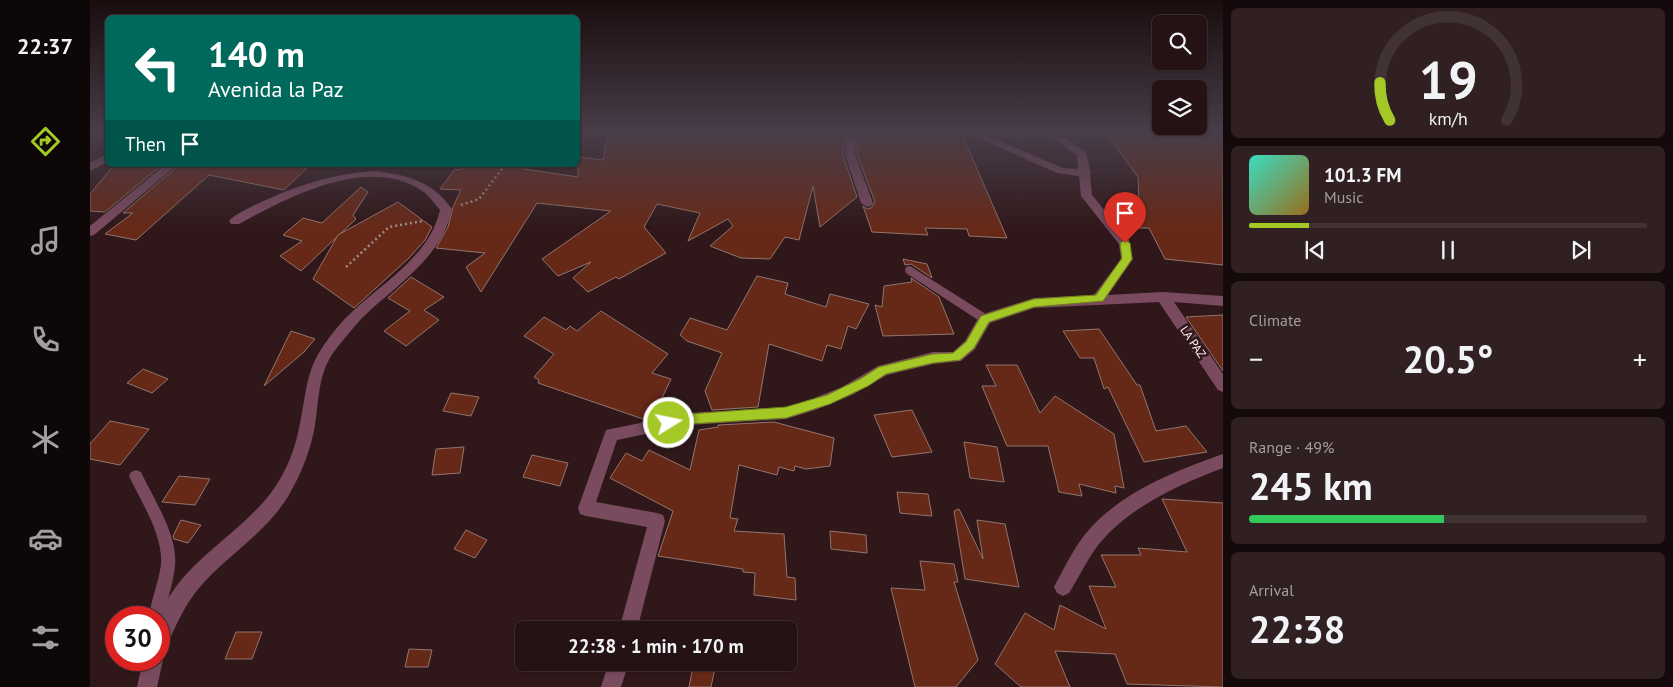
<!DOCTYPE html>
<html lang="en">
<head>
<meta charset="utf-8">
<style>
  body { margin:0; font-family:"PT Sans",sans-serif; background:#302022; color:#f1f3f6; height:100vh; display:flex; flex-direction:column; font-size:19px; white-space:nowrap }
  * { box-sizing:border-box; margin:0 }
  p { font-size:16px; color:#a39ea0 }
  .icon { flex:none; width:28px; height:28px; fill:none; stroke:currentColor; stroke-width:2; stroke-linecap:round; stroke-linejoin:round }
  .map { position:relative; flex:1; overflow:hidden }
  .side { display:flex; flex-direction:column; gap:8px; padding:8px; background:#140a0b; width:450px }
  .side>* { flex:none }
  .hud { position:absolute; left:15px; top:15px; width:475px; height:152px; border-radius:8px; box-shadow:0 1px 4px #0004,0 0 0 1px #413234; background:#00695c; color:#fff; overflow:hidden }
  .buttons { position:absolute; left:1062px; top:15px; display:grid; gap:10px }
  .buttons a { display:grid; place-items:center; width:55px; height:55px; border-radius:8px; background:#241214; box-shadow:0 1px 4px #0004,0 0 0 1px #413234; font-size:25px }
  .speed { position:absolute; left:15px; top:606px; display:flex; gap:10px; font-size:25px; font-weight:700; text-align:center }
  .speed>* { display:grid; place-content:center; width:65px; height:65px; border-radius:50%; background:#241214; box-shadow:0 1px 4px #0004,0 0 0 1px #413234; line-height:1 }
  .speed .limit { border:8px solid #d22; background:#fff; color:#111 }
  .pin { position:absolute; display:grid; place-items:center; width:42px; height:42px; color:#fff; margin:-51px -21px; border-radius:50% 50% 50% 0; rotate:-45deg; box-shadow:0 0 5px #0007 }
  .pin .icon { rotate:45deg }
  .me { position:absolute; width:55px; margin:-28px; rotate:80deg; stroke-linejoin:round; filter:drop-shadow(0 0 4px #0008) }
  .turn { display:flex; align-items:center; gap:18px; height:105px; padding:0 20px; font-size:22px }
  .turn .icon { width:65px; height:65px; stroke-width:2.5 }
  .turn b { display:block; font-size:35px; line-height:42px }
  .then { display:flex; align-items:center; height:48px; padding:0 20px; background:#0003; gap:10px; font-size:19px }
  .big { font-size:38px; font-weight:700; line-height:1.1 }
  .side .widget { flex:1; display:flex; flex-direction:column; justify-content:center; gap:8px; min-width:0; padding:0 18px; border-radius:8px; background:#302022 }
  .side .dial { align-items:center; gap:0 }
  .dial svg { height:130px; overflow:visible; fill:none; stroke:#413234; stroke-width:7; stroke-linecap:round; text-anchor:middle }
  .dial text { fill:#f1f3f6; stroke:none }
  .song { display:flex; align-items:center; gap:15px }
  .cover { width:60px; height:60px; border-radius:8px; background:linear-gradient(135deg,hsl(170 70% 55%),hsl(40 70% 35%)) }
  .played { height:5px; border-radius:2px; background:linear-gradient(90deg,#a4c825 15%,#413234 15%) }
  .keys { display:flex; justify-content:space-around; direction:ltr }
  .heat { display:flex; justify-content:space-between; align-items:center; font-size:28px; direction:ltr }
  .charge { height:8px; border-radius:4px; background:linear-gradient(90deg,#34c759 49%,#413234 0) }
  .trip { position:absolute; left:425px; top:621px; width:282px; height:50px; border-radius:8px; background:#241214; box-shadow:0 1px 4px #0004,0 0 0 1px #413234; font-weight:700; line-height:50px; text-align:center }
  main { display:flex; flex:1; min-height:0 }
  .tab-bar { display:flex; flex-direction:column; width:90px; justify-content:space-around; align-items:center; background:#0e0708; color:#a39ea0 }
  .tab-bar .icon { width:35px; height:35px }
  .tab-bar .active { color:#a4c825 }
  .tab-bar b { font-size:22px; color:#f1f3f6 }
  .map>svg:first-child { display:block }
</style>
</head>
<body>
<main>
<nav class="tab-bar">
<b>22:37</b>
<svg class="icon active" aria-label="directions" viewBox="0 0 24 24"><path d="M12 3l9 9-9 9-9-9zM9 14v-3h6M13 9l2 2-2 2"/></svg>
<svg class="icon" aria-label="music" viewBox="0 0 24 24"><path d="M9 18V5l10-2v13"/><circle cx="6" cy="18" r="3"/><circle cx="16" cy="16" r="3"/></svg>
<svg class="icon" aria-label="phone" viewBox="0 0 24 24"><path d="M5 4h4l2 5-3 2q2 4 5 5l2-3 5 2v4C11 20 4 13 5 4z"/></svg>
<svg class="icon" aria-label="climate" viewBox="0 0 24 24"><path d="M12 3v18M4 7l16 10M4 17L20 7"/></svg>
<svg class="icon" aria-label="car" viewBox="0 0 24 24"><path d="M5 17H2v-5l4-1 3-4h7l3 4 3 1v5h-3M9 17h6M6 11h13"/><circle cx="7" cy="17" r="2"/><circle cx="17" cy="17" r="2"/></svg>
<svg class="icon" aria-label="filters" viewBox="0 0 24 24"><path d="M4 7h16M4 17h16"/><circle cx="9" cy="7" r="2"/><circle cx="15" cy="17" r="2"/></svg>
</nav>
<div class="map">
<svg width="1133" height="687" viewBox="0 0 1133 687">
  <rect width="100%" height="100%" fill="#30181a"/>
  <g fill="#662918" stroke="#92756d">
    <path d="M 518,132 L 750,132 L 754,139 L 753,155 L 767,197 L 730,227 L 723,186 L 709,240 L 695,237 L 680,259 L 651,258 L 620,246 L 643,226 L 638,219 L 598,241 L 610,213 L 567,204 L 554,227 L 576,253 L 529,279 L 526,277 L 498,292 L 483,278 L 501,262 L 468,276 L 452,259 L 521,211 L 447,203 L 391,292 L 376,267 L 395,253 L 346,248 L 358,227 L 363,207 L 371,190 L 350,189 L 365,169 L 370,170 L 374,165 L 437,165 L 434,169 L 488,177 L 488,157 L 513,160 Z"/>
    <path d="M 764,132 L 871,132 L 917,238 L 879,236 L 877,229 L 835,228 L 838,235 L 782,232 L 773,206 L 777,209 L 781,208 L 785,202 L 767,154 L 768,139 Z"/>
    <path d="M 1015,132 L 1133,132 L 1133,265 L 1075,259 L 1059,228 L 1050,228 L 1048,177 Z"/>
    <path d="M 24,165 L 72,165 L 15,212 L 0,211 L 0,194 Z"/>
    <path d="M 89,165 L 220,165 L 194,190 L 119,175 L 46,240 L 15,234 L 43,213 L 33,213 Z"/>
    <path d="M 271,187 L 278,192 L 263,215 L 266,219 L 211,271 L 190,256 L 212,241 L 193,235 L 213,218 L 232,223 Z"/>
    <path d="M 308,202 L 342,227 L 335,240 L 319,258 L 264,308 L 223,279 L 248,235 Z"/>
    <path d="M 813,259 L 837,264 L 842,278 L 821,264 L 815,265 Z"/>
    <path d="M 667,276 L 698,283 L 695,294 L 736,307 L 740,294 L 779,304 L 766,329 L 758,326 L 751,349 L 737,345 L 732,361 L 679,344 L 668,407 L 622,410 L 615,391 L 632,353 L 597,341 L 590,335 L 600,318 L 637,330 Z"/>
    <path d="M 321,277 L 354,297 L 334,310 L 349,320 L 316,346 L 294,331 L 320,311 L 298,298 Z"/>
    <path d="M 821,278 L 849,297 L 864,334 L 793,336 L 785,305 L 792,307 L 794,286 L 822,282 Z"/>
    <path d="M 511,311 L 578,354 L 562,373 L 581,379 L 562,419 L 556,420 L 448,383 L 449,380 L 444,377 L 464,354 L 434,336 L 454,317 L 476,330 L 480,326 L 487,331 Z"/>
    <path d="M 1133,315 L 1133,371 L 1096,317 Z"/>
    <path d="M 1009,329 L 1047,385 L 1050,385 L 1066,431 L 1096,426 L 1117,452 L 1054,462 L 1018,387 L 1014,389 L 1004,358 L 990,358 L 973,331 Z"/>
    <path d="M 201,331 L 225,339 L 214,352 L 174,386 Z"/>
    <path d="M 896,365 L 927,365 L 950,413 L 965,396 L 1024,434 L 1034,488 L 1025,486 L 1026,493 L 989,484 L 992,496 L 969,492 L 958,446 L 917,446 L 892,386 L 906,386 Z"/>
    <path d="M 53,369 L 78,379 L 62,393 L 37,383 Z"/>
    <path d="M 361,393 L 389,397 L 381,416 L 353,411 Z"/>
    <path d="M 822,410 L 842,452 L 802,457 L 784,415 Z"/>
    <path d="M 20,421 L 59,429 L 30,465 L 0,459 L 0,444 Z"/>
    <path d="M 684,422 L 744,438 L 740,466 L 716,469 L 705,466 L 704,471 L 689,467 L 687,475 L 649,465 L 640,518 L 648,519 L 644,531 L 694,534 L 697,577 L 705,578 L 706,600 L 664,595 L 665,573 L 653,572 L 653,569 L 568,556 L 583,511 L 520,478 L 536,453 L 552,461 L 559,450 L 600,470 L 609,430 L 628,427 L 628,425 Z"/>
    <path d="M 874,442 L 907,447 L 914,482 L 880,478 Z"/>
    <path d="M 374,447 L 370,473 L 342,475 L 346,449 Z"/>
    <path d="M 442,455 L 478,463 L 470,486 L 433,477 Z"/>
    <path d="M 89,476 L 120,479 L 105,505 L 72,502 Z"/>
    <path d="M 807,492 L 838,494 L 842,516 L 810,513 Z"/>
    <path d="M 1072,499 L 1133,503 L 1133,687 L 1037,684 L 1025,654 L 965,651 L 980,687 L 931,687 L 905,664 L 935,613 L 964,630 L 970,605 L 1016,629 L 999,586 L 1026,587 L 1011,555 L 1051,555 L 1048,548 L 1097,552 Z"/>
    <path d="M 869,509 L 893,559 L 887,520 L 915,524 L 929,587 L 875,579 L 864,511 Z"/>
    <path d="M 91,520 L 111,525 L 98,543 L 84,539 L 83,536 Z"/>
    <path d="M 376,530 L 397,540 L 385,558 L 364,549 Z"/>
    <path d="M 740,531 L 776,535 L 777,553 L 741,549 Z"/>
    <path d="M 830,561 L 864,564 L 868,582 L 864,582 L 888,660 L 866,687 L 825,687 L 801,588 L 835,590 Z"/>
    <path d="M 146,632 L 172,632 L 162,659 L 135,659 Z"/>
    <path d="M 319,649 L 342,650 L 338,667 L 315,667 Z"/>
    <path d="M 604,662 L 626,663 L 621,687 L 599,687 Z"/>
  </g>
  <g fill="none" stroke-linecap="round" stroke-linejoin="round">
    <g stroke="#9f8d8e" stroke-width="2.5" stroke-dasharray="2 3" stroke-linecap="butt">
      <path d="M 371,205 L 389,199 L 415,165"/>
      <path d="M 256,267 L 299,227 L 333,221"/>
    </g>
    <g fill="#7a4b5f" fill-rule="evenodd">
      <path d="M 820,266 L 899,316 L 900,319 L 899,322 L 891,322 L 816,273 L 815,270 L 816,267 Z"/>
      <path d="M 46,470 L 51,472 C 63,498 88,535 85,565 C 84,583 76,600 75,618 L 72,623 L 69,625 L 69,618 L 59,618 C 61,599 69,582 71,564 C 73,534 51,502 39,476 L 41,472 Z"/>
    </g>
    <g fill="#7a4b5f" fill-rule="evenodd">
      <path d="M 752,132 L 762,132 L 766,139 L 765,154 L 783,203 L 781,206 L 777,207 L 771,203 L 755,154 L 756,139 Z"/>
      <path d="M 875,132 L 888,132 L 973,168 L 988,169 L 987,155 L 954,132 L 966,132 L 996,152 L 1001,173 L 1000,175 L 1002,195 L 1039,240 L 1043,259 L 1018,295 L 1073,292 L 1133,296 L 1133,306 L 1084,302 L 1133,374 L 1133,392 L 1128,390 L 1069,302 L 944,308 L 900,323 L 885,349 L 871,361 L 843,364 L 797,375 L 762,395 L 725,410 L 696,419 L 599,425 L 527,440 L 506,502 L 567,513 L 573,515 L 575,521 L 547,630 L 529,630 L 557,527 L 496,516 L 490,514 L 488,508 L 516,430 L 599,413 L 696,407 L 722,399 L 752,387 L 788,366 L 843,352 L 863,352 L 875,341 L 890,315 L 944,298 L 1004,295 L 1031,259 L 1029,244 L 991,196 L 989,176 L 967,173 Z"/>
      <path d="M 18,154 L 18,162 L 0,171 L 0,163 Z"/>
      <path d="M 75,165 L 87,165 L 4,235 L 0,236 L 0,226 Z"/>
      <path d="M 287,171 C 319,176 342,181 362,209 C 352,258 306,285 272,318 C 262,329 252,341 243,353 C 228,375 229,400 225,425 C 221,449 212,472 200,493 C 178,532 137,555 109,588 C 94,606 85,627 76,648 L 69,650 C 69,641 67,629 69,620 C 85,564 154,534 185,487 C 197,469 205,449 209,428 C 216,398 215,371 234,345 C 242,333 252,321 263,311 C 295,281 340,255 350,210 C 344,203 339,195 331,190 C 277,155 198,197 149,224 L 141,224 L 139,221 C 145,214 157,209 165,205 C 205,186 243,173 287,171 Z"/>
      <path d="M 1133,454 L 1133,468 C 1090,484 1039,507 1009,544 C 998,558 989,577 979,593 L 973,596 L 967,593 L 964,587 L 967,581 C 976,565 985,546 997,532 C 1031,492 1085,471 1133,454 Z"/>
      <path d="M 69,653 L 73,660 L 67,687 L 47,687 L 53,660 L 69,660 Z"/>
      <path d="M 519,662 L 539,662 L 531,687 L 511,687 Z"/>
    </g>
  </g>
  <linearGradient id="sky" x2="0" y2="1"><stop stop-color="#1a0d0e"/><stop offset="0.58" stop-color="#483d49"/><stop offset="1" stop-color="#483d49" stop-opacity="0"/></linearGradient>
  <rect width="1133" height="228" fill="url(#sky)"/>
  <path fill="#a4c825" stroke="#6b8218" d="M 1035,240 L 1040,243 L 1042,259 L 1013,301 L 944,307 L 899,322 L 884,348 L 870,360 L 843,363 L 796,374 L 778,386 L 740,404 L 696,418 L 599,424 L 579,429 L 575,427 L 573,423 L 575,419 L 599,414 L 696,407 L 737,395 L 770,379 L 789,367 L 843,354 L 863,353 L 876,342 L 891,316 L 944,299 L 1006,295 L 1032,258 L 1030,243 Z"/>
  <g text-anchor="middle" stroke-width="5" stroke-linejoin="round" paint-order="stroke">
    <g font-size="12" fill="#fff1f1" stroke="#30181a">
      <text transform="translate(1103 342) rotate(56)" y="4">LA PAZ</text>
    </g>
  </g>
</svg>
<div class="buttons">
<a><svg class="icon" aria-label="search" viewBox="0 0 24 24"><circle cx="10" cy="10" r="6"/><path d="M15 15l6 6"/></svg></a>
<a><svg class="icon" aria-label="layers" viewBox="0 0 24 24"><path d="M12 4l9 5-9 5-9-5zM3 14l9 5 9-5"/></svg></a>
</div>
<div class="speed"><div class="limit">30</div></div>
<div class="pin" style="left:1035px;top:243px;background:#d93025"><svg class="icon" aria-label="arrive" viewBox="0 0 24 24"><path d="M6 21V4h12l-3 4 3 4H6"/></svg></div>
<svg class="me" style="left:579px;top:423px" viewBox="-20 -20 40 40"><circle r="17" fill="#a4c825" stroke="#fff" stroke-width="3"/><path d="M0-11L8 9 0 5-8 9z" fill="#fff"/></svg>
<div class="trip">22:38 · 1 min · 170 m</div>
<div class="hud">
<div class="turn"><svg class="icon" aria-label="left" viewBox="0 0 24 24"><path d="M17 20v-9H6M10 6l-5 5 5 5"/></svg><div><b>140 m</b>Avenida la Paz</div></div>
<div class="then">Then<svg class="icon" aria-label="arrive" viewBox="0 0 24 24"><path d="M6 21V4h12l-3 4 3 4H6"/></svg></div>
</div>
</div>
<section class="side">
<div class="widget dial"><svg viewBox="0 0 100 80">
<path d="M14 69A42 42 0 1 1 86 69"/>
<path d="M14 69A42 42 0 0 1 8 46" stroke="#a4c825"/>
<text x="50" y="56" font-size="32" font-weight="700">19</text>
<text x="50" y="72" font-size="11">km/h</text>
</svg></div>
<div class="widget">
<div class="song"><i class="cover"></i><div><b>101.3 FM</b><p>Music</p></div></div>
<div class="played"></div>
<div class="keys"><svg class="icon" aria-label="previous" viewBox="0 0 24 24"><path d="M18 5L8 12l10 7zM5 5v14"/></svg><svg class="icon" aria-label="pause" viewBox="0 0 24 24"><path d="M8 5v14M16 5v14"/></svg><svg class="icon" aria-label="next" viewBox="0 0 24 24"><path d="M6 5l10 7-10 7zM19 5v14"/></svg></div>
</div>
<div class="widget"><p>Climate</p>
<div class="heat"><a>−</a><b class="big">20.5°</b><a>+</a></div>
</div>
<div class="widget"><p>Range · 49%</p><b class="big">245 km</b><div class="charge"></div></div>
<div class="widget"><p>Arrival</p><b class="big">22:38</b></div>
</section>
</main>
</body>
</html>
